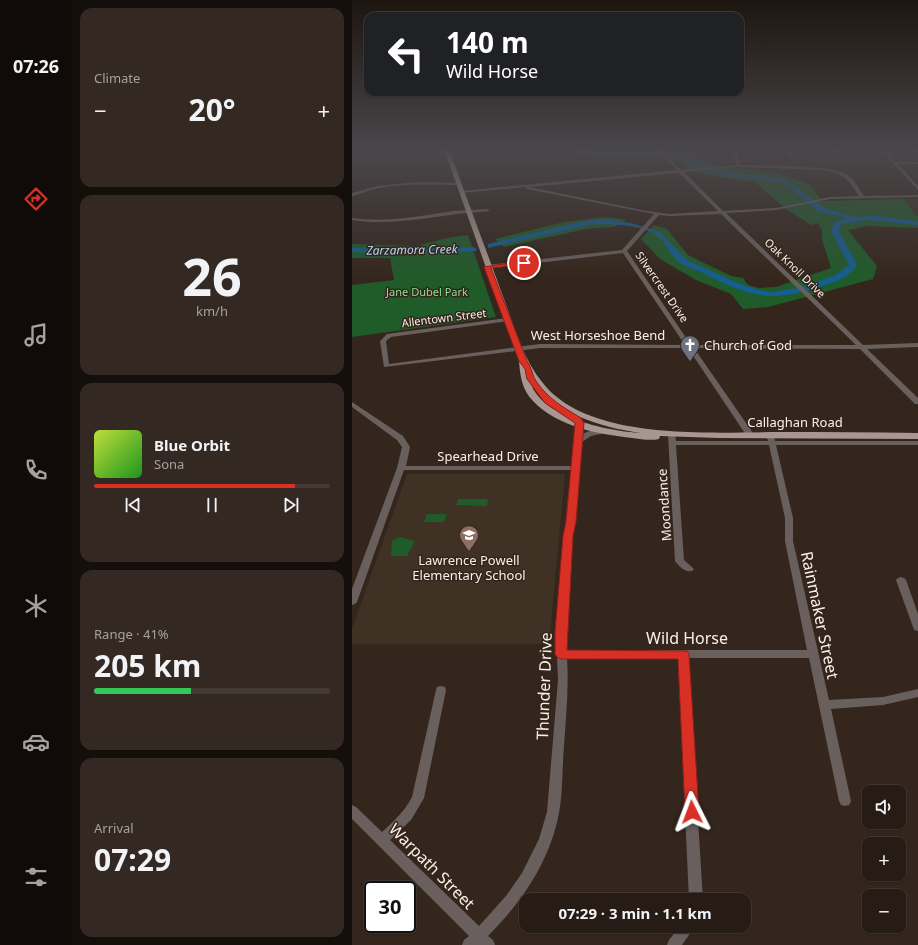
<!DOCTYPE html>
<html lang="en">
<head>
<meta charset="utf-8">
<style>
  body { margin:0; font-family:"Noto Sans",sans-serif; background:#332922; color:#f1f3f6; height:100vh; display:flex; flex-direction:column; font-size:15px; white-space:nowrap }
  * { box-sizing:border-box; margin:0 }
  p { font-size:13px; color:#a4a1a0 }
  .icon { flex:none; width:22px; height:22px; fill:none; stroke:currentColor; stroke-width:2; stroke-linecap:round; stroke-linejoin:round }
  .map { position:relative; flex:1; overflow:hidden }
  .panel { display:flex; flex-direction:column; gap:8px; padding:8px; background:#150f0c; width:280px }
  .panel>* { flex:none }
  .guide { position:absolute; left:12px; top:12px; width:380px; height:84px; border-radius:12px; box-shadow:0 1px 3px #0004,0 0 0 1px #433a34; background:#202124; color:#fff; overflow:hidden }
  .tools { position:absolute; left:510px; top:785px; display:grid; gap:8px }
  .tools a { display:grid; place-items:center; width:44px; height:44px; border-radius:8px; background:#271c15; box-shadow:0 1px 3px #0004,0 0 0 1px #433a34; font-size:20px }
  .speed { position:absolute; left:12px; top:881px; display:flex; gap:8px; font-size:20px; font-weight:700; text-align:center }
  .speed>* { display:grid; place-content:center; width:52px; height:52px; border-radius:50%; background:#271c15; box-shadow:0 1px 3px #0004,0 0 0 1px #433a34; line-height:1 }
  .speed .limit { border:2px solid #111; border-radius:6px; background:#fff; color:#111 }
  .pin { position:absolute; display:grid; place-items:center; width:34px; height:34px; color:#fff; margin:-17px; border:2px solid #fff; border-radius:50%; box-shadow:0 1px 4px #0007 }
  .me { position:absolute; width:44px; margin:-22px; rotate:357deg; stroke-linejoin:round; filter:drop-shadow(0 0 3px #0008) }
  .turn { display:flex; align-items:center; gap:14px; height:84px; padding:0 16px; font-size:18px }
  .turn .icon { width:52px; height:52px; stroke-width:2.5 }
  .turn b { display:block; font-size:28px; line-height:34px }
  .big { font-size:30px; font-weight:700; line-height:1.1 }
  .panel .card { flex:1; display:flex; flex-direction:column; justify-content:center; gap:6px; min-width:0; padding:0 14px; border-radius:12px; background:#332922 }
  .panel .dial { align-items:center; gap:0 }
  .dial b { font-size:52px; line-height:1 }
  .song { display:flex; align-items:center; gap:12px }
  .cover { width:48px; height:48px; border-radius:6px; background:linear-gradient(135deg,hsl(70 70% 55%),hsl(120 70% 35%)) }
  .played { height:4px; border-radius:2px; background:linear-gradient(90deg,#d93025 85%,#433a34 85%) }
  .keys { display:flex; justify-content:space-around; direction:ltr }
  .heat { display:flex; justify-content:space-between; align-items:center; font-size:22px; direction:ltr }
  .charge { height:6px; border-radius:3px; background:linear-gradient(90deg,#34c759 41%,#433a34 0) }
  .trip { position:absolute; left:167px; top:893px; width:232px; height:40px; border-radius:12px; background:#271c15; box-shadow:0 1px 3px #0004,0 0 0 1px #433a34; font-weight:700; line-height:40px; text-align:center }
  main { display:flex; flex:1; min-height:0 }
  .tab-bar { display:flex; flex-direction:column; width:72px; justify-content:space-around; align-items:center; background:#100b08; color:#a4a1a0 }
  .tab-bar .icon { width:28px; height:28px }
  .tab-bar .active { color:#d93025 }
  .tab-bar b { font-size:18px; color:#f1f3f6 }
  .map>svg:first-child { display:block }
</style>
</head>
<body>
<main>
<nav class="tab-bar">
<b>07:26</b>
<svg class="icon active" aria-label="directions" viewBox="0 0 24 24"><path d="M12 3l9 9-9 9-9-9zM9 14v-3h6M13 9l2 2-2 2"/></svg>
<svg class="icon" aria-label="music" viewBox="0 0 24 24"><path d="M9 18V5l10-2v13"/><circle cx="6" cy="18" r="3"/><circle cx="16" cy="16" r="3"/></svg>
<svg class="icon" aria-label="phone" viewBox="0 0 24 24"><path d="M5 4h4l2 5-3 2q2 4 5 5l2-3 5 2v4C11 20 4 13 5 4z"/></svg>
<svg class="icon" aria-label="climate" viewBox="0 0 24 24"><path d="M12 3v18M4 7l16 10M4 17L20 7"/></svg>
<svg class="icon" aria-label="car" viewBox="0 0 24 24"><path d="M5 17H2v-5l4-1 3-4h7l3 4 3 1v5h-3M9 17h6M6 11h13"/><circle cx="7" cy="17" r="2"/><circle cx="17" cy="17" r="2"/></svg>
<svg class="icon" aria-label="filters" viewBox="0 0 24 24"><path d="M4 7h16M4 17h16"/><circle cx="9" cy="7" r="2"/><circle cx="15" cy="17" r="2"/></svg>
</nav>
<section class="panel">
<div class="card"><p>Climate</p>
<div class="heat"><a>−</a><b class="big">20°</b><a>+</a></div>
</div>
<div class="card dial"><b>26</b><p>km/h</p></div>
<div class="card">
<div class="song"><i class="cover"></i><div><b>Blue Orbit</b><p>Sona</p></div></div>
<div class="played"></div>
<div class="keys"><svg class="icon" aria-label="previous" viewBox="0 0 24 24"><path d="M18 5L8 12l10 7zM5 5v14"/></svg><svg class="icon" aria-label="pause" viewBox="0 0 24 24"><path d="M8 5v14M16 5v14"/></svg><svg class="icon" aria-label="next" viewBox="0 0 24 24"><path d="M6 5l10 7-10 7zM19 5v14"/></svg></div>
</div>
<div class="card"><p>Range · 41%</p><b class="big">205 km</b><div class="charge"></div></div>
<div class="card"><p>Arrival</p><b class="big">07:29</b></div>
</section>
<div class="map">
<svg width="566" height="945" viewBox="0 0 566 945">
  <rect width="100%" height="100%" fill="#34261c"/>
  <g fill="#3f3224">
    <path d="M 552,199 L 566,199 L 566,216 L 563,215 Z"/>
    <path d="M 55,474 L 213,474 L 197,644 L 0,644 L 0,629 Z"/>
  </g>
  <g fill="#205b2a">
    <path d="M 213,149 L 267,152 L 327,150 L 365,166 L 422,172 L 458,184 L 470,201 L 552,199 L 563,215 L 566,216 L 566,228 L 516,226 L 496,230 L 525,266 L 521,279 L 416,307 L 391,309 L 379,294 L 344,280 L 308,259 L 289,239 L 302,225 L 315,229 L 336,255 L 379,276 L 391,278 L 396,285 L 407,288 L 424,287 L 479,268 L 470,239 L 470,230 L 466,223 L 459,225 L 434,209 L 404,183 L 343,173 L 318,158 L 238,158 Z"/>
    <path d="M 254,217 L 275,220 L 262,227 L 234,229 L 152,247 L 143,239 L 212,222 Z"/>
    <path d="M 116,235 L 144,317 L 0,337 L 0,285 L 42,280 L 38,258 L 0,258 L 0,244 L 65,246 L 95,238 Z"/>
    <path d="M 106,499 L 136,499 L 135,506 L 104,505 Z"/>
    <path d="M 75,514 L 95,514 L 92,522 L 72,522 Z"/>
    <path d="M 48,537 L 63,541 L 55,556 L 39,556 L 40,541 Z"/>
  </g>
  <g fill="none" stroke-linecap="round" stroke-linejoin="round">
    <g fill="#145e90" fill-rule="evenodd">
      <path d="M 221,149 L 260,154 L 320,153 L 374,172 L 430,179 L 439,183 L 472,208 L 503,217 L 525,216 L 566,221 L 566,225 L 514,220 L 488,225 L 487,231 L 505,265 C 495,280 477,284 461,289 C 415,303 394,295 353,274 C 345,270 336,268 328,263 C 319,257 316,247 309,239 C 295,224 255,223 236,225 L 136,248 L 136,244 L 228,222 L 252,219 L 279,223 L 308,232 L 335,260 L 386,283 L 407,290 L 419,292 L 446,288 L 482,276 L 497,265 L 479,231 L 482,222 L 496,218 L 467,212 L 435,185 L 427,182 C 404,179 380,178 357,172 C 345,168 334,159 321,157 C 290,153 250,166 221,149 Z"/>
      <path d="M 121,247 L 125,249 L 124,251 L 66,254 L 0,252 L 0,248 L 66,250 Z"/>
    </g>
    <g fill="#69605d" fill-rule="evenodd">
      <path d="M 303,149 L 308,149 L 329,170 L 384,165 L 380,149 L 384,149 L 388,165 C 410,166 482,164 497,176 C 503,180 507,190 512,196 L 566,195 L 566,197 L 478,199 L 424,210 L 374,213 L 511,345 L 566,343 L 566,347 L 515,349 L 566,398 L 566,404 L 563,404 L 508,349 L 342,348 L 403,436 L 399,438 L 396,438 L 336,348 L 188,348 L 32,367 L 28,341 L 35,334 L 155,318 L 157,319 L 157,321 L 39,337 L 34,341 L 37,364 L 188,344 L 333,345 L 271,253 L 135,269 L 132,267 L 135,265 L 270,250 L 302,214 L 175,189 L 173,187 L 109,193 L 107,192 L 109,191 L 325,170 ZM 386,167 L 472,170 C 494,175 495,178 507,196 L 478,197 L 424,208 L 371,211 L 332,172 ZM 327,173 L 366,211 L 318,214 L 294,211 L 177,187 ZM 369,214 L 504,345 L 339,345 L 275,251 L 307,215 L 318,216 Z"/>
      <path d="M 441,149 L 446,149 L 441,153 L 440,158 L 438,158 L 437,153 Z"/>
      <path d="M 456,149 L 481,149 L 490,151 L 488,152 Z"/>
      <path d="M 528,149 L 566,149 L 566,151 L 534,151 L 544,162 L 566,162 L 566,164 L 546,164 L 566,186 L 566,190 Z"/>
      <path d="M 66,182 L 107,183 L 109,184 L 107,185 C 80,185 53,183 27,188 C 17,190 9,194 0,196 L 0,193 L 26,186 Z"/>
      <path d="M 135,209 L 137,210 L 137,211 L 116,213 L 114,213 C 76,217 39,226 0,220 L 0,218 C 35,223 67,216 101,211 C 113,210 123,210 135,209 Z"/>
      <path d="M 0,402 L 51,436 L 58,447 L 54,466 L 220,466 L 225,423 L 231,423 L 232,425 L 231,434 C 236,431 246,428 253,429 L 254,431 L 253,433 L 239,436 L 230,442 L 220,536 L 214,632 L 215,650 L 455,650 L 433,541 L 433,518 L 417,445 L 324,445 L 332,560 L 342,569 L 340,571 C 333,573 327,566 323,561 L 316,435 L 317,433 L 323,433 L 324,441 L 416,441 L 414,435 L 418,433 L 422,435 L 423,441 L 566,441 L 566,445 L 424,445 L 441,518 L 441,541 L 477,700 L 531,697 L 566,689 L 566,697 L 531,705 L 479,709 L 499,801 L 497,805 L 493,806 L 489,805 L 487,801 L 457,658 L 336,658 L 351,900 L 337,900 L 326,658 L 215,658 C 217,688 214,717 212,746 C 210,768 211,792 207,813 C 198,861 170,902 136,936 L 141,940 L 143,945 L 110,945 L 112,940 L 117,936 L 0,819 L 0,805 L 4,807 L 30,832 C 41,822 53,811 60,797 L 84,690 L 85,687 L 89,686 L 93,687 L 94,690 L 72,798 L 59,820 L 38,840 L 127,926 L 154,896 L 170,873 L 187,839 L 195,812 L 206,680 L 204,632 L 212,536 L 219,470 L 52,470 L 5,602 L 3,604 L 0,605 L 0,589 L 45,468 L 50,447 L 45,440 L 0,407 Z"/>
      <path d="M 549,577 L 552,578 L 554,580 L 566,614 L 566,631 L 562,630 L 561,627 L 544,580 L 546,578 Z"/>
      <path d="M 328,926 L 343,926 L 330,945 L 315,945 L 317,940 Z"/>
    </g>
    <path fill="#a89690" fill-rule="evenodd" d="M 92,149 L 97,149 C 114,197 132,244 149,291 C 161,322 169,356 190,382 C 236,442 359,432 428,432 C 474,432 520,432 566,433 L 566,439 L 367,438 L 308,436 L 307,439 C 299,441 288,439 280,438 C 246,434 206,427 181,401 C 170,390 168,376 167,361 ZM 177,376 C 202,413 246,427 289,433 C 256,431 182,417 177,376 Z"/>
  </g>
  <linearGradient id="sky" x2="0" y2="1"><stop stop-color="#1d150f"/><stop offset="0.53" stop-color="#4a474b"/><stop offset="1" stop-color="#4a474b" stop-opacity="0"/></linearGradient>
  <rect width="566" height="282" fill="url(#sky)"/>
  <path fill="#d93025" stroke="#8d1f18" d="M 172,261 L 175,261 L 175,264 L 139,268 L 175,361 C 180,368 180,375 184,381 C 196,399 211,407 229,418 L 232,423 L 224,522 L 221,536 L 215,650 L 335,651 L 337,654 L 347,812 L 345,817 L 340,818 L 335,817 L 333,812 L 326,659 L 209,659 L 205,657 L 203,654 L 203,632 L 211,536 L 214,522 L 223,423 L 193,403 L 175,379 L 173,369 L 167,361 L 132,267 Z"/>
  <defs>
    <symbol id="church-pin" viewBox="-11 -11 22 30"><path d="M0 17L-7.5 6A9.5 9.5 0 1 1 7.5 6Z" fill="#6b7280" stroke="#34261c"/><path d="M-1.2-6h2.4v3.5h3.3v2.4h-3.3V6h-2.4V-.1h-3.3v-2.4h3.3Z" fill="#fff"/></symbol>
    <symbol id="school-pin" viewBox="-11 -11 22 30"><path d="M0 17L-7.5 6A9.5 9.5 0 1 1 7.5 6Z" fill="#8d6e63" stroke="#34261c"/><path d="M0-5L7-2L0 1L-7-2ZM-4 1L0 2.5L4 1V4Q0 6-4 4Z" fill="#fff"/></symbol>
  </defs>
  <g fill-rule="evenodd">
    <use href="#church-pin" x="327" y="334" width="22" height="30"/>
    <use href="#school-pin" x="106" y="524" width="22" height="30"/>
  </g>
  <g text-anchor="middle" stroke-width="3" stroke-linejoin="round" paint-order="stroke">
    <g font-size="11" fill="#faf0e9" stroke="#34261c">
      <text transform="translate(443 268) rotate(44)" y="4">Oak Knoll Drive</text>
      <text transform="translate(310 287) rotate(55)" y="4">Silvercrest Drive</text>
      <text transform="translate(92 318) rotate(-7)" y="4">Allentown Street</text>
    </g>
    <g font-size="11" fill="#89df92" stroke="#34261c">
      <text x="75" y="296">Jane Dubel Park</text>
    </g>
    <g font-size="12" font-style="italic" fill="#b6d8f6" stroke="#34261c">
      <text transform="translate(60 250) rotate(-1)" y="4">Zarzamora Creek</text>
    </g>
    <g font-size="13" fill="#faf0e9" stroke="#34261c">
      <text x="246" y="340">West Horseshoe Bend</text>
      <text x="443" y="427">Callaghan Road</text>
      <text x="136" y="461">Spearhead Drive</text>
      <text transform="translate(312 505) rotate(-94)" y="5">Moondance</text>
    </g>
    <g font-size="13" fill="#faf0e9" stroke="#34261c" text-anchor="start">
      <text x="352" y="350">Church of God</text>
      <text x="117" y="565" text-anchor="middle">Lawrence Powell<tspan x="117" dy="15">Elementary School</tspan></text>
    </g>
    <g font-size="16" fill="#faf0e9" stroke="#34261c">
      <text transform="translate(468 615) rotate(78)" y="6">Rainmaker Street</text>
      <text x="335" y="644">Wild Horse</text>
      <text transform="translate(192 686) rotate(-88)" y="6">Thunder Drive</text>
      <text transform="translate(80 866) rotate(45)" y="6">Warpath Street</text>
    </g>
  </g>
</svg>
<div class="tools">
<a><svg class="icon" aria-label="sound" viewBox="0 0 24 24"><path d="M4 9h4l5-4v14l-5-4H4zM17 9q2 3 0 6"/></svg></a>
<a>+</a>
<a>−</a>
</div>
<div class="speed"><div class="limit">30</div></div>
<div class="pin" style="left:172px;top:263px;background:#d93025"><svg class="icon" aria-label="arrive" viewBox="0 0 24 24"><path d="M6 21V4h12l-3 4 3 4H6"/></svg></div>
<svg class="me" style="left:340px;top:812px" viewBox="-20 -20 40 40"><path d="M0-17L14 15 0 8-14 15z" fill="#d93025" stroke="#fff" stroke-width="4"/></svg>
<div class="trip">07:29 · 3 min · 1.1 km</div>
<div class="guide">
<div class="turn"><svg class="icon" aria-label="left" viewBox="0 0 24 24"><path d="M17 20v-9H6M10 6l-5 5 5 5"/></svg><div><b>140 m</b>Wild Horse</div></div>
</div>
</div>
</main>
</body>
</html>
